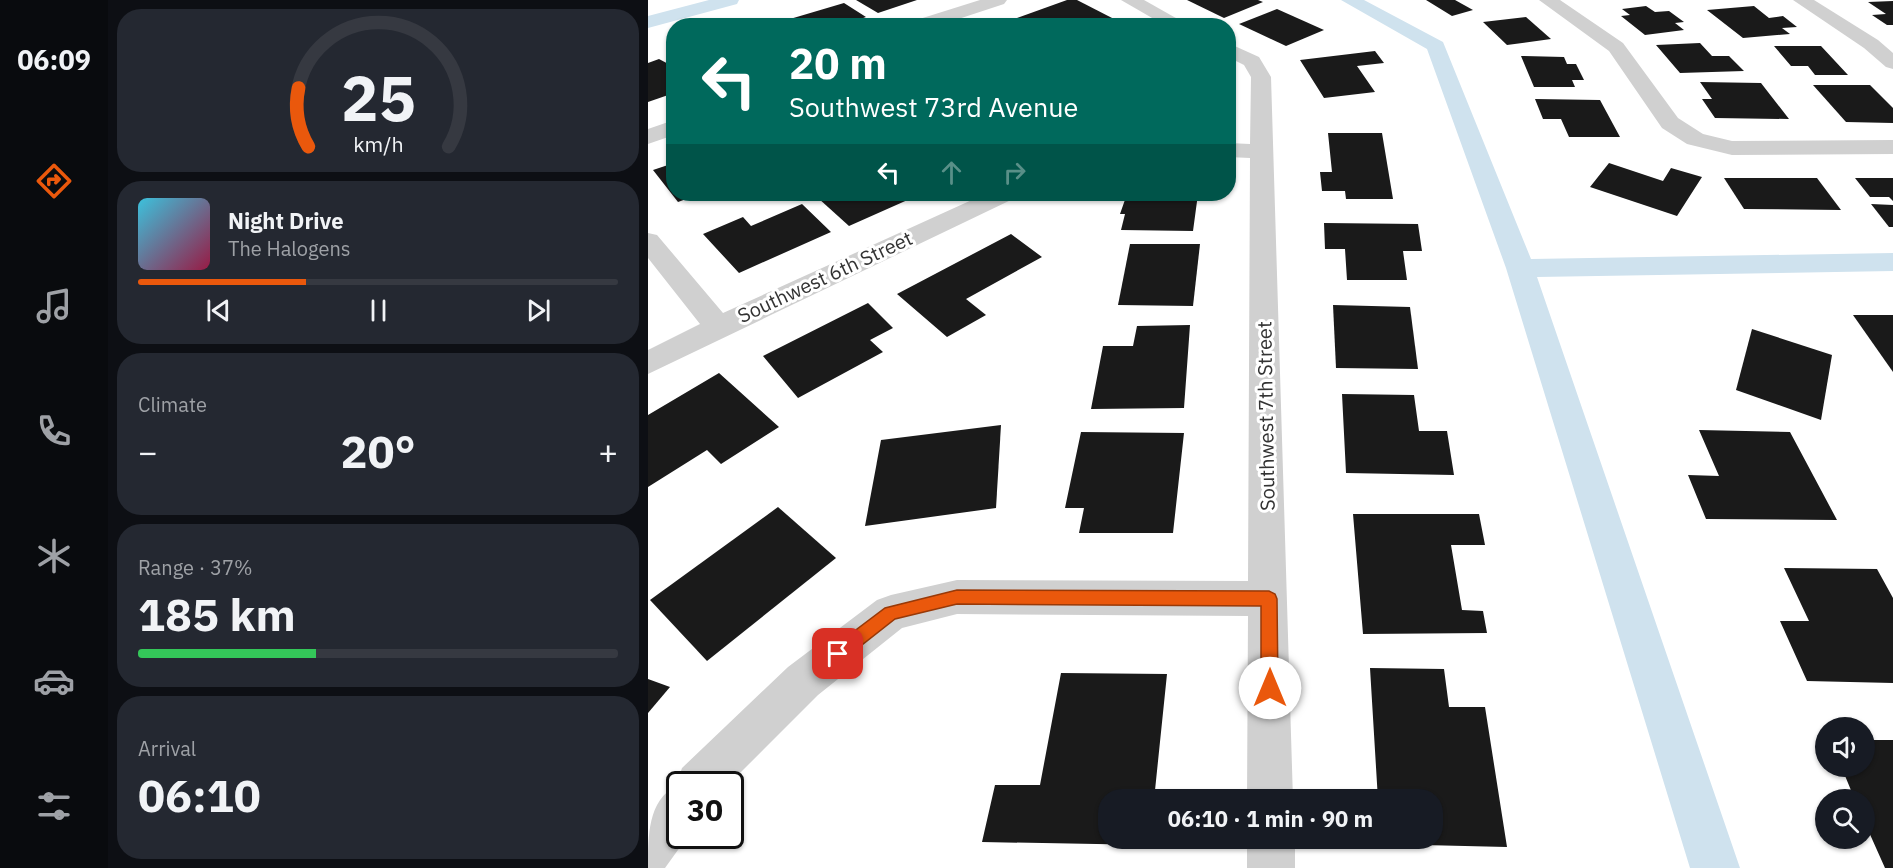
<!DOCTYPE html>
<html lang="en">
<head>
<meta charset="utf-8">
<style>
  body { margin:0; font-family:"IBM Plex Sans",sans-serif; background:#242831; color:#f1f3f6; height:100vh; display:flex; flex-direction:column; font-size:22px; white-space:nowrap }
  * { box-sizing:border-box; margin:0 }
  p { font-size:20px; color:#9ea1a6 }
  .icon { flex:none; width:33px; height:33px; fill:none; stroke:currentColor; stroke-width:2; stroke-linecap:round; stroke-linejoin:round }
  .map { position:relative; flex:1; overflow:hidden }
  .panel { display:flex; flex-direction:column; gap:9px; padding:9px; background:#0d0f14; width:540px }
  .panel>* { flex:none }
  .guide { position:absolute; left:18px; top:18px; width:570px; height:183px; border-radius:24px; box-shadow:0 2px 4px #0004; background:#00695c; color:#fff; overflow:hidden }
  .controls { position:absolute; left:1167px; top:717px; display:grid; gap:12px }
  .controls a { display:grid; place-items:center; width:60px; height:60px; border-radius:50%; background:#171b24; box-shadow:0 2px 4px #0004; font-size:30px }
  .speed { position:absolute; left:18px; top:771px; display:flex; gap:12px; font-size:30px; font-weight:700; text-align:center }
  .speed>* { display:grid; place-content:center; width:78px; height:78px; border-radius:50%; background:#171b24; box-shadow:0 2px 4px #0004; line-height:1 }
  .speed .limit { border:3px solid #111; border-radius:9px; background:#fff; color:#111 }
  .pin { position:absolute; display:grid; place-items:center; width:51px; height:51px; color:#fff; margin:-26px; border-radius:12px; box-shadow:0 3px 9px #0006 }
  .me { position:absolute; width:66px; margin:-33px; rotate:0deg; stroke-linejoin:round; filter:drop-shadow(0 0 4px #0008) }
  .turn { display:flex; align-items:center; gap:21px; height:126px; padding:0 24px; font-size:27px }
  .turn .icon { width:78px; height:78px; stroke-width:2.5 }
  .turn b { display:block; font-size:42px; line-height:51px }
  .lanes { display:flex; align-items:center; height:57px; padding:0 24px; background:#0003; justify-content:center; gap:30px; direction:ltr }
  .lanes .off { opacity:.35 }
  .big { font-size:45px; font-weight:700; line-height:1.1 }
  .panel .widget { flex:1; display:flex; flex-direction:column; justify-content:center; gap:9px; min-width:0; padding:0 21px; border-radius:24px; background:#242831 }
  .panel .dial { align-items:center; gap:0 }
  .dial svg { height:156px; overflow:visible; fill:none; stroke:#363941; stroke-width:7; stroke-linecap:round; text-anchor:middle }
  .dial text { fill:#f1f3f6; stroke:none }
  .song { display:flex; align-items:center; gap:18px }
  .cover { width:72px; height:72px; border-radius:9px; background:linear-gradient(135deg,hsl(190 70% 55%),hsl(340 70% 35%)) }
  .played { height:6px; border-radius:3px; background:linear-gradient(90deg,#ea580c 35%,#363941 35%) }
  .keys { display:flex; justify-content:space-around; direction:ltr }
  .heat { display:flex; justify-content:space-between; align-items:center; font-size:33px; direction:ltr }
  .charge { height:9px; border-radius:4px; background:linear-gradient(90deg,#34c759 37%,#363941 0) }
  .trip { position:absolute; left:450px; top:789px; width:345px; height:60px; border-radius:24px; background:#171b24; box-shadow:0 2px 4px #0004; font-weight:700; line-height:60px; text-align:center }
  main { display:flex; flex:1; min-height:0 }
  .dock { display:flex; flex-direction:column; width:108px; justify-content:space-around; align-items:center; background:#090b0e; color:#9ea1a6 }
  .dock .icon { width:42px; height:42px }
  .dock .selected { color:#ea580c }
  .dock b { font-size:27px; color:#f1f3f6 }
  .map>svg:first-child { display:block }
</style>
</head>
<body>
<main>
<nav class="dock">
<b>06:09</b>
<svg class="icon selected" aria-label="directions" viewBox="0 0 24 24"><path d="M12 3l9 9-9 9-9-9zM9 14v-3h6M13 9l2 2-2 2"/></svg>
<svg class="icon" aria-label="music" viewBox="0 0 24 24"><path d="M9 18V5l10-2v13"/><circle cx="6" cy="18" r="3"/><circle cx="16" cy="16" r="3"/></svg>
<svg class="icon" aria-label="phone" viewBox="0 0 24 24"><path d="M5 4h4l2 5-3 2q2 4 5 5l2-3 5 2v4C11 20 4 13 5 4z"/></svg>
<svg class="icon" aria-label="climate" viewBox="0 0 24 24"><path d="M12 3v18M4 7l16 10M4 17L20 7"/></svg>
<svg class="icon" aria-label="car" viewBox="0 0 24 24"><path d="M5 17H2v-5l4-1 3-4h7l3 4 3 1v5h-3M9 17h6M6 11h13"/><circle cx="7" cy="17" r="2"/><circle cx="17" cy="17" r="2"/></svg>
<svg class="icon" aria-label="filters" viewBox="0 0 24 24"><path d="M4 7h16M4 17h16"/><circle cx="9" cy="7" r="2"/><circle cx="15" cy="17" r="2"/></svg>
</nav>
<section class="panel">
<div class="widget dial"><svg viewBox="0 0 100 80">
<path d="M14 69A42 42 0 1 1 86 69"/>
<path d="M14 69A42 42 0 0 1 9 39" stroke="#ea580c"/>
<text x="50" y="56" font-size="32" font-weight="700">25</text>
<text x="50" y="72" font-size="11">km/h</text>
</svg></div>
<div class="widget">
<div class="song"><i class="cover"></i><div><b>Night Drive</b><p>The Halogens</p></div></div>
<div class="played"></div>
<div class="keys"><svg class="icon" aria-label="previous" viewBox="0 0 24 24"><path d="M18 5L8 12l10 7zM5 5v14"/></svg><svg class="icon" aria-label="pause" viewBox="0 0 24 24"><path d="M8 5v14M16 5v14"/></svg><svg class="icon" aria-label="next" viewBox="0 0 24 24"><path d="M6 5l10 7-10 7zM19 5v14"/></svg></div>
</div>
<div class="widget"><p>Climate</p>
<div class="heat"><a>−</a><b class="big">20°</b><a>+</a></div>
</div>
<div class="widget"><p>Range · 37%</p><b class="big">185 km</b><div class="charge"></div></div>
<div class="widget"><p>Arrival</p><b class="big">06:10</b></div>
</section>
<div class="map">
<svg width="1245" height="868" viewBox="0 0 1245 868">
  <rect width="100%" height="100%" fill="#fff"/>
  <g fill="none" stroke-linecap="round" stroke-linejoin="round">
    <g fill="#cfe2ee" fill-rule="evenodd">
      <path d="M 61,0 L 91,0 L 89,4 L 0,28 L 0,16 Z"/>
      <path d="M 693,0 L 716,0 L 795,42 L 883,259 L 1245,253 L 1245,271 L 889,277 L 1092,868 L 1042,868 L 858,268 L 779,49 Z"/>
    </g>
  </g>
  <g fill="#1a1a1a">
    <path d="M 208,0 L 269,0 L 230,13 Z"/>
    <path d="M 419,0 L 429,0 L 466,19 L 448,26 L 384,26 L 369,18 Z"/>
    <path d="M 539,0 L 610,0 L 615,2 L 576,18 Z"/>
    <path d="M 778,0 L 807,0 L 825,10 L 804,16 Z"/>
    <path d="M 1245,1 L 1245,25 L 1239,25 L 1224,15 L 1238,14 L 1220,2 Z"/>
    <path d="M 196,3 L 218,17 L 193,26 L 144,26 L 148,24 L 142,19 Z"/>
    <path d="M 998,6 L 1007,12 L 1021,11 L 1036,22 L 1027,23 L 1036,30 L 997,35 L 973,16 L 982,15 L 974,9 Z"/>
    <path d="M 1106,6 L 1121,18 L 1135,16 L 1149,27 L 1134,28 L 1142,34 L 1095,38 L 1059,10 Z"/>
    <path d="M 629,9 L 676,30 L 638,46 L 591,24 Z"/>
    <path d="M 878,17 L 903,39 L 859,45 L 835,22 Z"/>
    <path d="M 1052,43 L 1064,56 L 1081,56 L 1096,71 L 1032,73 L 1008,45 Z"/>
    <path d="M 1126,46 L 1173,46 L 1200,75 L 1167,75 L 1160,66 L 1143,66 Z"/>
    <path d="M 727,51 L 736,63 L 709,66 L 727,92 L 676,98 L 652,60 Z"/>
    <path d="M 873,56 L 916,57 L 919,64 L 928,64 L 936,80 L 924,80 L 927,87 L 886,87 Z"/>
    <path d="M 11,59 L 26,67 L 26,93 L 0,102 L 0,63 Z"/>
    <path d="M 1052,82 L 1113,83 L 1141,119 L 1067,118 L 1054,99 L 1064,99 Z"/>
    <path d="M 1165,85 L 1222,85 L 1245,108 L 1245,123 L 1198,122 Z"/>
    <path d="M 887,99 L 952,100 L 972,137 L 921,137 L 913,119 L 895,119 Z"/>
    <path d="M 680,133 L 734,133 L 745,199 L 698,199 L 697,191 L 674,191 L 672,172 L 684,172 Z"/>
    <path d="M 26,163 L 26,194 L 52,194 L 30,202 L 5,170 Z"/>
    <path d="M 961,163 L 1015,181 L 1023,168 L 1054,177 L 1029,216 L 942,187 Z"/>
    <path d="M 1076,178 L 1169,178 L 1193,210 L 1096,209 Z"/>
    <path d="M 1207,178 L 1245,178 L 1245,201 L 1241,197 L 1222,197 Z"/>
    <path d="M 181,194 L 273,194 L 201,226 L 170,198 Z"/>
    <path d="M 479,194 L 550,194 L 545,231 L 473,230 L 477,214 L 472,214 Z"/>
    <path d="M 154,204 L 183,232 L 91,273 L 55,234 L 95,217 L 103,226 Z"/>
    <path d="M 1223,204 L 1245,205 L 1245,227 L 1241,227 Z"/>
    <path d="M 676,223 L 770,224 L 774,251 L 755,251 L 759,280 L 699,280 L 697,249 L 677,249 Z"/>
    <path d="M 363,234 L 394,257 L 318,299 L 338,315 L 299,337 L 249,294 Z"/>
    <path d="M 482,244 L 552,244 L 545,306 L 470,305 Z"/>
    <path d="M 220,303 L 245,328 L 222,340 L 235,352 L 150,398 L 115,356 Z"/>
    <path d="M 685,305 L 762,307 L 770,369 L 688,368 Z"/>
    <path d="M 1205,315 L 1245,315 L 1245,372 Z"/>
    <path d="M 542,325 L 536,408 L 443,409 L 455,346 L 485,346 L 489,326 Z"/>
    <path d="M 1104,329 L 1184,355 L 1173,420 L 1088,390 Z"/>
    <path d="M 71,373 L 131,427 L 73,464 L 59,450 L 0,487 L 0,415 Z"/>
    <path d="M 694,394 L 766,395 L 771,431 L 799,431 L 806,475 L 698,473 Z"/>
    <path d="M 353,425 L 348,508 L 217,526 L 233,440 Z"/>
    <path d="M 1051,430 L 1142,432 L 1189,520 L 1058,519 L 1040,475 L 1071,476 Z"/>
    <path d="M 433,432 L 536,433 L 525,533 L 431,533 L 436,508 L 417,508 Z"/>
    <path d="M 130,507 L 188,558 L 59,661 L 2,600 Z"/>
    <path d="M 705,514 L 831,514 L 837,545 L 803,545 L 814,610 L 835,611 L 839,633 L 715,634 Z"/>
    <path d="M 1136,568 L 1229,569 L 1245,598 L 1245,683 L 1159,681 L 1132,621 L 1161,621 Z"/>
    <path d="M 722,668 L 796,669 L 801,707 L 837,707 L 859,847 L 733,844 L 733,838 L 784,838 L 784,800 L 730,800 Z"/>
    <path d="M 413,673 L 519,674 L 506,800 L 460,800 L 460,838 L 502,838 L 502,845 L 334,842 L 347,785 L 392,785 Z"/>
    <path d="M 0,679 L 22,687 L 0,713 Z"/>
    <path d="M 1216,740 L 1245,740 L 1245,868 L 1237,868 L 1216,821 L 1216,800 L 1207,800 L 1193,766 L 1216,766 Z"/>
  </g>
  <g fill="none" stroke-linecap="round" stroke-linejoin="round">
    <g fill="#d0d0d0" fill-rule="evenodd">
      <path d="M 332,0 L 359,0 L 356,4 L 289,26 L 260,26 L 262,22 Z"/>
      <path d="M 473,0 L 496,0 L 542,26 L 518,26 Z"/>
      <path d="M 891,0 L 912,0 L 975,43 L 1030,118 L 1055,134 L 1084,141 L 1245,140 L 1245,154 L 1084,155 L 1039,144 L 1014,128 L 961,51 Z"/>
      <path d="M 1145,0 L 1166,0 L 1230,40 L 1245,53 L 1245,69 L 1238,67 L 1216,48 Z"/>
      <path d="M 580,43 L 611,57 L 623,77 L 645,800 L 599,800 L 600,616 L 309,614 L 254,628 L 170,695 L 81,784 L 32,784 L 32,836 L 40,836 L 17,868 L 0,868 C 0,835 0,801 28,786 L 34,768 L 140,667 L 229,600 L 243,595 L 309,580 L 600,581 L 602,158 L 580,157 L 580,143 L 602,144 L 603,77 L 596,65 L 580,57 Z"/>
      <path d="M 26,120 L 26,135 L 0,144 L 0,129 Z"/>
      <path d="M 337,194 L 368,194 L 365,199 L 0,374 L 0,350 L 52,324 L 0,258 L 0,233 L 9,235 L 75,313 Z"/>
      <rect x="599" y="838" width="48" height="30"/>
    </g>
  </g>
  <path fill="#ea580c" stroke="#983908" stroke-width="1.5" d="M 309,590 L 621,591 L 627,594 L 629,599 L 630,688 L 628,694 L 622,696 L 615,694 L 613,688 L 613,606 L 309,604 L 247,619 L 196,659 L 190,662 L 184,659 L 182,654 L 184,648 L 237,608 Z"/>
  <g text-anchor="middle" stroke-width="6" stroke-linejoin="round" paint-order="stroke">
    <g font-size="20" fill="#333" stroke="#fff">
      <text transform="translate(177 277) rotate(-25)" y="7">Southwest 6th Street</text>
      <text transform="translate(618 416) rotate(-91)" y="7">Southwest 7th Street</text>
    </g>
  </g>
</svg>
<div class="controls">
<a><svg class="icon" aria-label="sound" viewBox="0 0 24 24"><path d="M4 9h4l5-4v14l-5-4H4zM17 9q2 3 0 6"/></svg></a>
<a><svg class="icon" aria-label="search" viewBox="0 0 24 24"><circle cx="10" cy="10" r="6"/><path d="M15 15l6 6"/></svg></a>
</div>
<div class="speed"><div class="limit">30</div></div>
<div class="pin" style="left:190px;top:654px;background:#d93025"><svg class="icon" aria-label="arrive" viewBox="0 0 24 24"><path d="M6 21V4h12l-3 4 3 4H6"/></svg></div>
<svg class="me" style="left:622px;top:688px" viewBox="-20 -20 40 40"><circle r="19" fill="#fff"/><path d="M0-13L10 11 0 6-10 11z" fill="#ea580c"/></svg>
<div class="trip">06:10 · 1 min · 90 m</div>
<div class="guide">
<div class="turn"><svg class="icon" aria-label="left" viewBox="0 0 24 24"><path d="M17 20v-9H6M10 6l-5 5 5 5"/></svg><div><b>20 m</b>Southwest 73rd Avenue</div></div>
<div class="lanes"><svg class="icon" aria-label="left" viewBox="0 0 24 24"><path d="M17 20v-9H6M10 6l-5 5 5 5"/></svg><svg class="icon off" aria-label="ahead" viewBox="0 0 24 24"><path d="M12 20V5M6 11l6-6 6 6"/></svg><svg class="icon off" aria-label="right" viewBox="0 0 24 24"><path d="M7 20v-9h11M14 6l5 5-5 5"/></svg></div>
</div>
</div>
</main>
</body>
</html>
